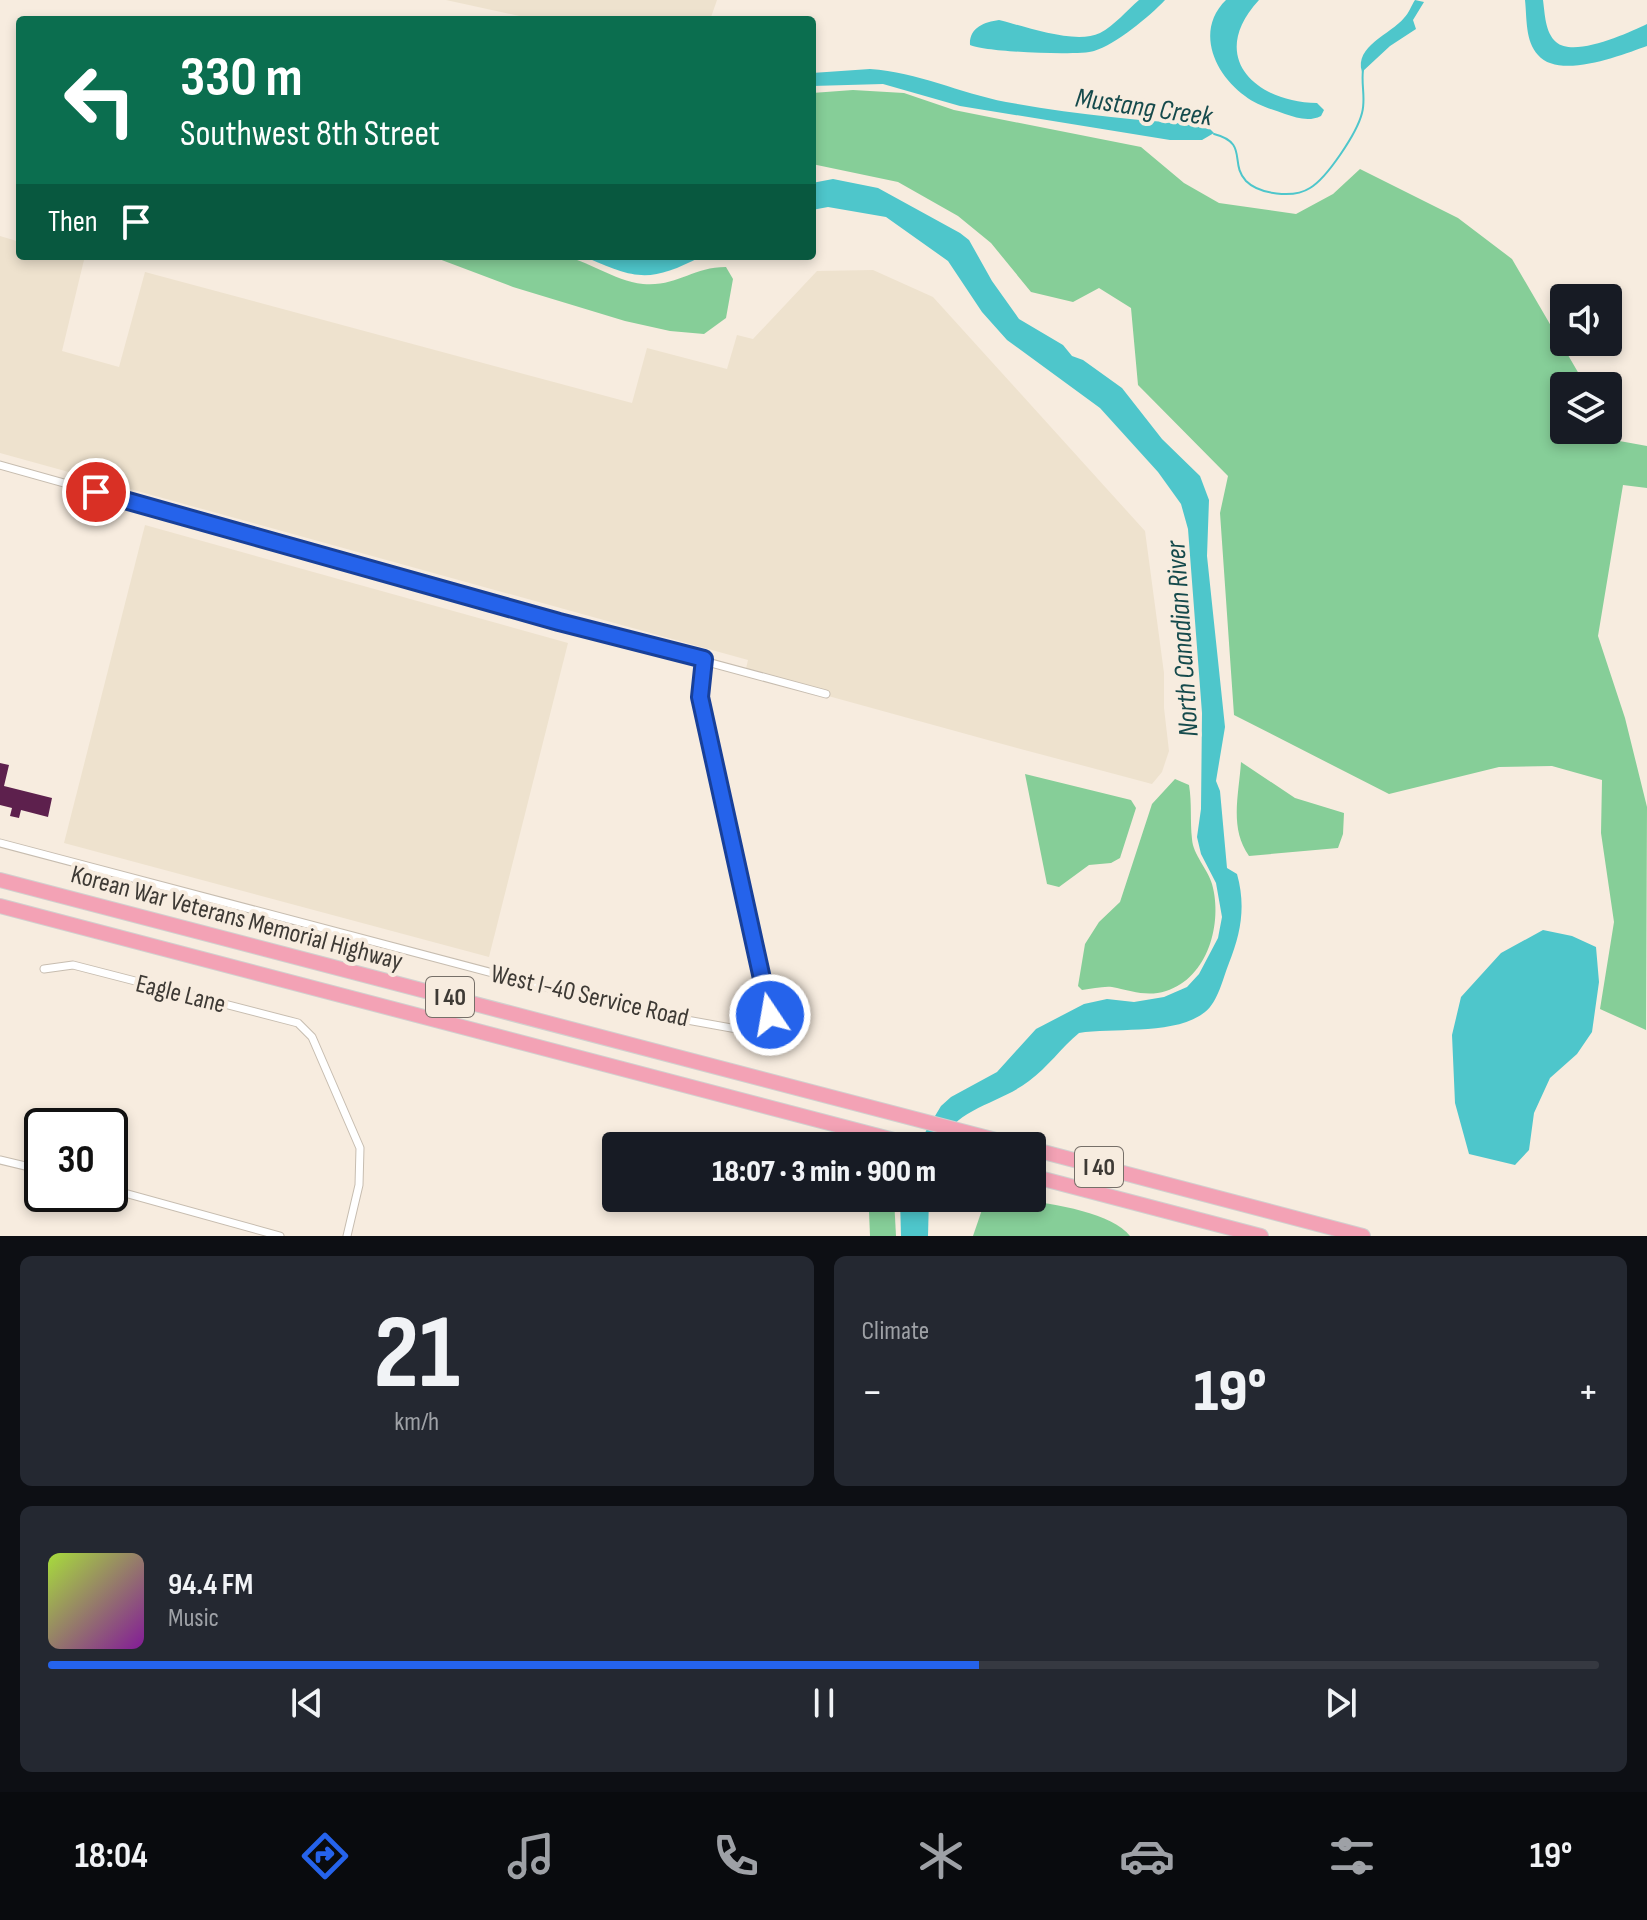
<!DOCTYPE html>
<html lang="en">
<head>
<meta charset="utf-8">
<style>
  body { margin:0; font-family:"Sofia Sans Condensed",sans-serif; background:#242831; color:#f1f3f6; height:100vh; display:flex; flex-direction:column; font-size:30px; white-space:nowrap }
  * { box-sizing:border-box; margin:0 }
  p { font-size:26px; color:#9ea1a6 }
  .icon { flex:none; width:44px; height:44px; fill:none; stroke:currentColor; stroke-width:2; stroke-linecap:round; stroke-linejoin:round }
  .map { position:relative; height:1236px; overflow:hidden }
  .side { display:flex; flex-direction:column; gap:20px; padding:20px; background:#0d0f14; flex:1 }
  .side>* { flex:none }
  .guide { position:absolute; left:16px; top:16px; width:800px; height:244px; border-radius:8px; box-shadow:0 4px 12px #0003; background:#0b6e4f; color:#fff; overflow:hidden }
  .tools { position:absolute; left:1550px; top:284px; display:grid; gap:16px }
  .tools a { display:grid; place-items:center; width:72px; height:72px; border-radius:8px; background:#171b24; box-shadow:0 4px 12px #0003; font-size:40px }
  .speed { position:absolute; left:24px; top:1108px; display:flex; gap:16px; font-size:40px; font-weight:700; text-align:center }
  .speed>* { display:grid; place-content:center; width:104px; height:104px; border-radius:50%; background:#171b24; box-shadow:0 4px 12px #0003; line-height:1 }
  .speed .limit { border:4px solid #111; border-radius:12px; background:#fff; color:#111 }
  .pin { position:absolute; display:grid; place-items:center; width:68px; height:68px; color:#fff; margin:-34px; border:4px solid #fff; border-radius:50%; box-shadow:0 2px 8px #0007 }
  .me { position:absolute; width:88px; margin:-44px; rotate:348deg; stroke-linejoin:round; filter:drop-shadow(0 0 6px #0008) }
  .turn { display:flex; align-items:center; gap:28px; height:168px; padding:0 32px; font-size:36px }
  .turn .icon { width:104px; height:104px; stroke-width:2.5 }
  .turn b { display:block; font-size:56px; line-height:68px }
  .then { display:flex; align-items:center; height:76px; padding:0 32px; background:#0003; gap:16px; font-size:30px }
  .big { font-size:60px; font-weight:800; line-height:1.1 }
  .side .card { flex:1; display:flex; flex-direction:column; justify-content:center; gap:12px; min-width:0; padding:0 28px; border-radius:12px; background:#242831 }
  .side .dial { align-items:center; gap:0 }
  .dial b { font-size:104px; line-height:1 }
  .song { display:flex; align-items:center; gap:24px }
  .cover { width:96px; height:96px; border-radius:12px; background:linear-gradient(135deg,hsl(80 70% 55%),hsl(290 70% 35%)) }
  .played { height:8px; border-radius:4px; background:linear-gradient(90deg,#2563eb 60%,#363941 60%) }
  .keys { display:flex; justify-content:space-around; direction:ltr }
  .heat { display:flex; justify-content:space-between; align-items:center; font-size:44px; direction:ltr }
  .side .tiles { flex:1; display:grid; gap:20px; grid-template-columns:1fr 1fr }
  .card:last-child { grid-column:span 2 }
  .trip { position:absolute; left:602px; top:1132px; width:444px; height:80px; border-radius:8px; background:#171b24; box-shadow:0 4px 12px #0003; font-weight:800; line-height:80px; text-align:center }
  .tabs { display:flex; height:128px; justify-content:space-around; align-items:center; background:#090b0e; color:#9ea1a6 }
  .tabs .icon { width:56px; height:56px }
  .tabs .active { color:#2563eb }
  .tabs b { font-size:36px; color:#f1f3f6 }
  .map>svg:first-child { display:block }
</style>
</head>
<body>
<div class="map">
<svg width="1647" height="1236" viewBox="0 0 1647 1236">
  <rect width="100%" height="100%" fill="#f7ecdf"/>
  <g fill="#eee2ce">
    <path d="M 446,0 L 717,0 L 710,20 L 538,20 Z"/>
    <path d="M 0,236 L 20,242 L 20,256 L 70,256 L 84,260 L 62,351 L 119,367 L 145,272 L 632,403 L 647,348 L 727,369 L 737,335 L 753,339 L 817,271 L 873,270 L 933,297 L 1145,531 L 1164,673 L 1164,708 L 1169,751 L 1162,772 L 1152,784 L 1006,745 L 745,673 L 748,660 L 0,453 Z"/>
    <path d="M 145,525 L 568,643 L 489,957 L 64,843 Z"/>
  </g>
  <g fill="#86ce98">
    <path d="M 853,90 L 904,93 L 954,110 L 1141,147 L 1184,183 L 1219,203 L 1296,214 L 1333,194 L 1360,169 L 1458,218 L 1512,259 L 1586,386 L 1564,386 L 1564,430 L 1608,428 L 1614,440 L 1647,446 L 1647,488 L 1623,485 L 1598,636 L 1625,718 L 1647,807 L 1646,1030 L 1600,1009 L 1614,922 L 1601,833 L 1602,780 L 1552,766 L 1499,767 L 1389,794 L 1234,715 L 1220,513 L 1228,476 L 1138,385 L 1131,308 L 1099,288 L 1073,302 L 1031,292 L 991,243 L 958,216 L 898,182 L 812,164 L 812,93 Z"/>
    <path d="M 431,256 C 473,256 519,251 561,256 C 587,259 613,281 643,284 C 677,287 692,267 726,267 L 733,279 L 726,318 L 704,334 L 670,331 L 625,321 L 513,287 Z"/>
    <path d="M 1241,762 L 1295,798 L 1344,813 L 1343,834 L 1338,848 L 1249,856 C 1229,828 1239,794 1241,762 Z"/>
    <path d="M 1025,774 L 1131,800 L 1136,808 L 1120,858 L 1111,863 L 1089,865 L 1059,887 L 1047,884 Z"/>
    <path d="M 1175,779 L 1189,785 C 1192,803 1190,821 1192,839 C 1193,855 1208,869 1212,884 C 1223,923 1208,978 1166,991 C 1147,997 1132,991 1112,987 C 1103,986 1092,989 1082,990 L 1078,986 L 1085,944 L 1099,922 L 1120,902 L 1152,804 Z"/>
    <path d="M 874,1198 L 894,1198 L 896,1236 L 870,1236 L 869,1211 Z"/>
    <path d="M 986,1198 C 1021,1198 1108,1208 1130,1236 L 973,1236 Z"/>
  </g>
  <g fill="#4ec6cb">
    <path d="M 1139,0 L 1165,0 C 1150,16 1115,45 1094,51 C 1079,56 984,52 970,45 C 969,28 984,22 999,20 C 1024,26 1075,45 1100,33 C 1114,26 1127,10 1139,0 Z"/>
    <path d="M 1226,0 L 1259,0 C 1207,56 1254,102 1317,103 L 1324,110 L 1321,116 C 1309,122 1297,118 1285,114 C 1271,109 1256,105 1245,96 C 1214,74 1195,30 1226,0 Z"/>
    <path d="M 1415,0 L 1424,2 L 1413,20 L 1416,29 L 1390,46 L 1362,72 C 1354,46 1391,34 1404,18 C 1409,13 1411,6 1415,0 Z"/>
    <path d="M 1525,0 L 1543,0 C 1545,14 1545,32 1556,42 C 1574,58 1628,33 1647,24 L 1647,46 C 1622,55 1559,80 1538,55 C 1525,41 1527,18 1525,0 Z"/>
    <path d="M 870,69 C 918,72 959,93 1006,102 C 1072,114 1140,121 1206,125 L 1214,133 L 1202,140 L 1170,140 L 960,106 L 883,84 L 812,86 L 812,73 Z"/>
    <path d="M 833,179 L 878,188 L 960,233 L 969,240 L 992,281 L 1019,319 L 1063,345 L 1072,356 L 1083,360 L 1122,388 L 1162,439 L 1200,476 L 1209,500 L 1207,556 L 1225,727 L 1216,781 L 1220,791 L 1227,868 L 1237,874 C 1246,906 1241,933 1229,963 C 1223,978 1218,1002 1205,1012 C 1175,1036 1114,1027 1079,1033 C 1061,1048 1048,1067 1029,1081 C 998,1105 955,1107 939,1146 L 917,1146 L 941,1106 L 951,1097 L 997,1072 L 1036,1029 L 1084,1004 L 1107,999 L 1134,1002 L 1164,997 L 1187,987 L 1199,974 L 1218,938 L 1222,917 L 1216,883 L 1201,854 L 1197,837 L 1201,809 L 1202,713 L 1188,529 L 1181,504 L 1158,472 L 1100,408 L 1007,340 L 982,312 L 948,261 L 886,217 L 828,207 L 812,210 L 812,183 Z"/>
    <path d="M 583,256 L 702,256 C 649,284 635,279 583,256 Z"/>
    <path d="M 1543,930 L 1572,936 L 1596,947 L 1599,982 L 1592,1032 L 1577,1054 L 1550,1078 L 1534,1113 L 1529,1150 L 1515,1165 L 1469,1154 L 1455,1103 L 1452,1035 L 1461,997 L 1501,953 Z"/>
    <path d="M 900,1198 L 929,1198 L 928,1236 L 901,1236 Z"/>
  </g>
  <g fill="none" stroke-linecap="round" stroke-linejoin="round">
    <path stroke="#4ec6cb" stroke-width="2" d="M 1214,134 C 1249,143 1229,163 1246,181 C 1259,194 1293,199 1310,188 C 1327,178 1357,133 1362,113 C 1366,99 1361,85 1363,70"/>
  </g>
  <path fill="#5d204d" d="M 0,763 L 9,765 L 4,786 L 52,798 L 48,817 L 21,810 L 19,818 L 10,816 L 12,808 L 0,805 Z"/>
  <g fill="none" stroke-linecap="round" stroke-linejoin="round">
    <defs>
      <g id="minor">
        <path d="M 0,465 L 559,622 L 826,694"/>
        <path d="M 0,843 L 637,1011 L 759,1033 L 768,1026 L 769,1009 L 700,697 L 704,659"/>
        <path d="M 44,969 L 73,965 L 298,1023 L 312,1037 L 360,1148 L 359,1185 L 347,1236"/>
        <path d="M 0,1160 L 42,1170"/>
        <path d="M 110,1189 L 280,1236"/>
      </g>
      <g id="motorway">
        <path d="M 0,880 L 1019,1146"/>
        <path d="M 0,906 L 917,1146"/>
        <path d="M 1032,1149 L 1363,1236"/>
        <path d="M 1032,1176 L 1261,1236"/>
      </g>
    </defs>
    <use href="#minor" stroke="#c7bdb0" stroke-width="9"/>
    <use href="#motorway" stroke="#d1d0cf" stroke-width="16"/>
    <use href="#minor" stroke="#fff" stroke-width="7"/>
    <use href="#motorway" stroke="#f3a2b5" stroke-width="14"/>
  </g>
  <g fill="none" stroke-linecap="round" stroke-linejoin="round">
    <defs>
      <path id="route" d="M 96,492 L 559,622 L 704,659 L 700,697 L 770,1015"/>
    </defs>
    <use href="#route" stroke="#184099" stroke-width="20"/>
    <use href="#route" stroke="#2563eb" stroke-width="14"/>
  </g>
  <g text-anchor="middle" stroke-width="8" stroke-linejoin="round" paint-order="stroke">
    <g fill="#f7ecdf" stroke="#766f68" stroke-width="2">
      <rect x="426" y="977" width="48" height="40" rx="6"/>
      <rect x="1075" y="1147" width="48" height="40" rx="6"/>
    </g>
    <g font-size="24" font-weight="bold" fill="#3e3a35">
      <text x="450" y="1005">I 40</text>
      <text x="1099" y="1175">I 40</text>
    </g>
    <g font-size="26" fill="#3e3a35" stroke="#f7ecdf">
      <text transform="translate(237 917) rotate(15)" y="9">Korean War Veterans Memorial Highway</text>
      <text transform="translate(181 993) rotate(14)" y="9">Eagle Lane</text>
      <text transform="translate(590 995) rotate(13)" y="9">West I-40 Service Road</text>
    </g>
    <g font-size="28" font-style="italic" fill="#154a4c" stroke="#f7ecdf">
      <text transform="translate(1144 106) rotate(8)" y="10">Mustang Creek</text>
      <text transform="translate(1181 639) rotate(-94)" y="10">North Canadian River</text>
    </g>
  </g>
</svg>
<div class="tools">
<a><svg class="icon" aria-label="sound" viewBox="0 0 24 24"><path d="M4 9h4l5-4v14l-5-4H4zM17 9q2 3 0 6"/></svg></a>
<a><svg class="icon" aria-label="layers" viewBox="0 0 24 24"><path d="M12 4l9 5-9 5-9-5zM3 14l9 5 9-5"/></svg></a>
</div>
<div class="speed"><div class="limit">30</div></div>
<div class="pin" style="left:96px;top:492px;background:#d93025"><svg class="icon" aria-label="arrive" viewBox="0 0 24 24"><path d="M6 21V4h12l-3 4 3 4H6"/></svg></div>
<svg class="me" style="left:770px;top:1015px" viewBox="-20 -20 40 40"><circle r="17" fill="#2563eb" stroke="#fff" stroke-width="3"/><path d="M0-11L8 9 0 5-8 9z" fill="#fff"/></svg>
<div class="trip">18:07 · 3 min · 900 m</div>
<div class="guide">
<div class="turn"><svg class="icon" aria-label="left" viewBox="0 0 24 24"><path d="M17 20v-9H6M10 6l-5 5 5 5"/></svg><div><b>330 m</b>Southwest 8th Street</div></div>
<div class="then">Then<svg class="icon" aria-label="arrive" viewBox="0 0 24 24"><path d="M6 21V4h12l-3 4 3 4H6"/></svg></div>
</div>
</div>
<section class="side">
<div class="tiles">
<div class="card dial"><b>21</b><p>km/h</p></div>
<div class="card"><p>Climate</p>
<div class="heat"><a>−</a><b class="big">19°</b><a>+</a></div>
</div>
<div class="card">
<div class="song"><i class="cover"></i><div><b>94.4 FM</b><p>Music</p></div></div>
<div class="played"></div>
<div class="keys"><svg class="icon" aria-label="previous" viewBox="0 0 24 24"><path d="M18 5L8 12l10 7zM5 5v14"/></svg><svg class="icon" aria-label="pause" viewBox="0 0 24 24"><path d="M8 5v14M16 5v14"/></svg><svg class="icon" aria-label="next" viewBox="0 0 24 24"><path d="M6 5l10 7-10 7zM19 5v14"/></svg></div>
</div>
</div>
</section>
<nav class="tabs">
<b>18:04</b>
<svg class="icon active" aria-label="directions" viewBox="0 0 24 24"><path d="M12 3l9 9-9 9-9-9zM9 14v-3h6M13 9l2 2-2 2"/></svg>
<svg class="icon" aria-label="music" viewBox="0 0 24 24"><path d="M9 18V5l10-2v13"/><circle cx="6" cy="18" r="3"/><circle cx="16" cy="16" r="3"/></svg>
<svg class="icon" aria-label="phone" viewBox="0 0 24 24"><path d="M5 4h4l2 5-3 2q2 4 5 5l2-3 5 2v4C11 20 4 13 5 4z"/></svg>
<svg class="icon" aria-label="climate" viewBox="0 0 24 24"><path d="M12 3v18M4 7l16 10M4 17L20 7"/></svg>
<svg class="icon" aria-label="car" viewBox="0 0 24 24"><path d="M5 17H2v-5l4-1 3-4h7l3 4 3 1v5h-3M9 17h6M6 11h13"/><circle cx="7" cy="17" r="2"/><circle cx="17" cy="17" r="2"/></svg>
<svg class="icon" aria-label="filters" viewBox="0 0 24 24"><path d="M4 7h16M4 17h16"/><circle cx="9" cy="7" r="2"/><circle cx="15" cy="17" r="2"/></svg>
<b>19°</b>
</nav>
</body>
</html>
